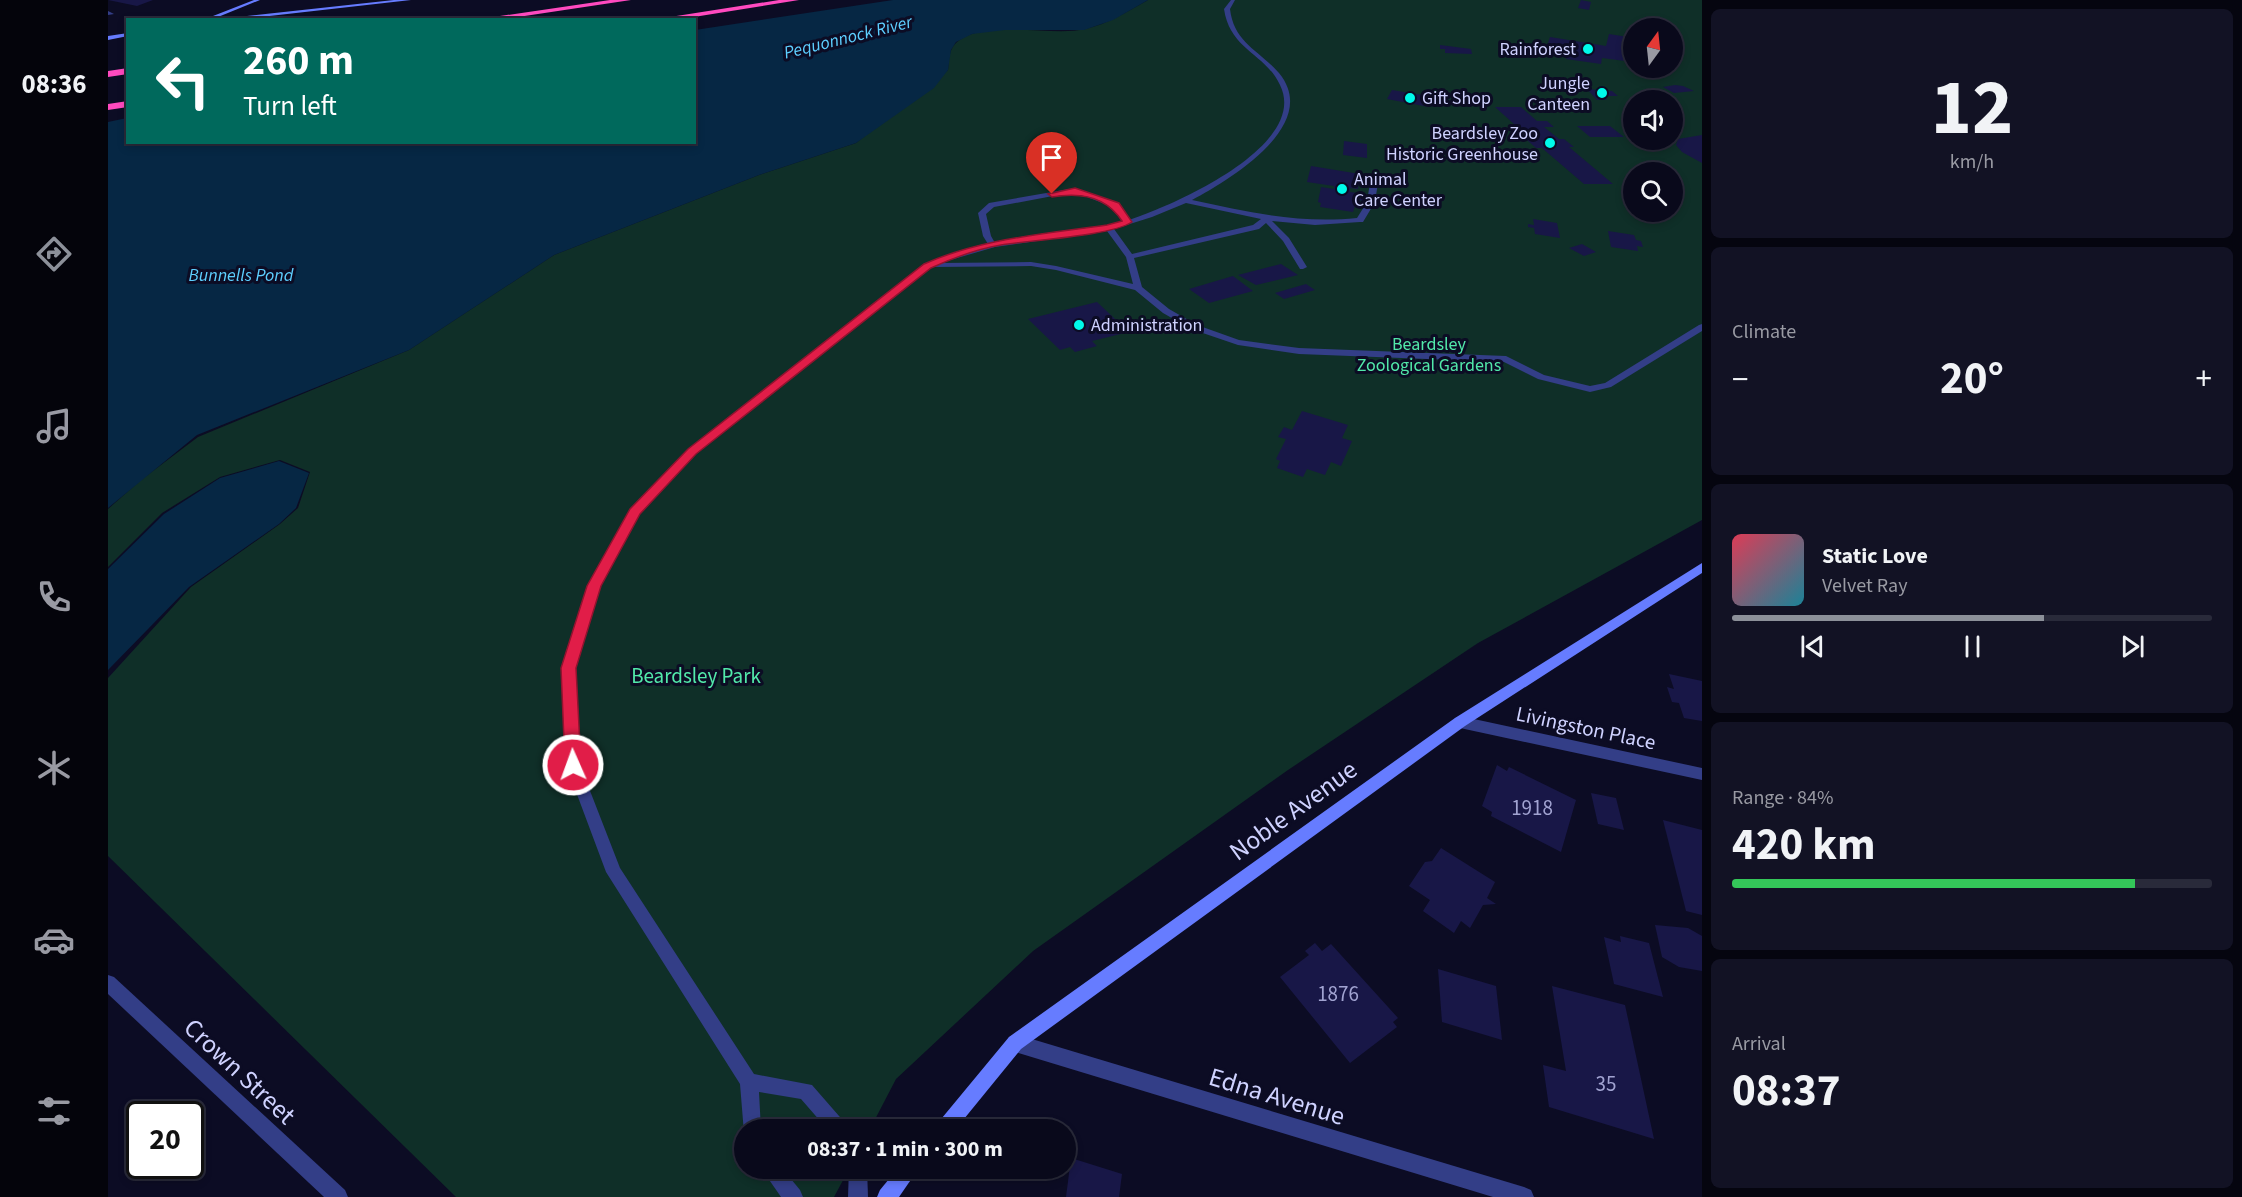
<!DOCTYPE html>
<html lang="en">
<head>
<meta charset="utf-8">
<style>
  body { margin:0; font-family:"Source Sans 3",sans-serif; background:#121224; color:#f1f3f6; height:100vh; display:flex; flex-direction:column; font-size:22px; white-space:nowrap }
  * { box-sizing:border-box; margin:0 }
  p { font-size:20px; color:#999aa3 }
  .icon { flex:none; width:33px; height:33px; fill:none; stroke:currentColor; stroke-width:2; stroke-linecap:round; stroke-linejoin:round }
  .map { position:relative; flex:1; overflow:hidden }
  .details { display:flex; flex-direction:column; gap:9px; padding:9px; background:#05050f; width:540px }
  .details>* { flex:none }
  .guide { position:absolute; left:18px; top:18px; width:570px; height:126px; border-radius:0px; box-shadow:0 3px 9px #0003,0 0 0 2px #292a3a; background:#00695c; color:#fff; overflow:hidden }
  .needle { width:39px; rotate:15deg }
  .tools { position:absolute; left:1515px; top:18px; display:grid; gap:12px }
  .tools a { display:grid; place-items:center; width:60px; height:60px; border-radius:50%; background:#09091b; box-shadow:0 3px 9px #0003,0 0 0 2px #292a3a; font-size:30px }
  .speed { position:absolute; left:18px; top:1101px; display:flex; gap:12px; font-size:30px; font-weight:700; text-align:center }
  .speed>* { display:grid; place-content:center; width:78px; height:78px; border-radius:50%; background:#09091b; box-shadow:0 3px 9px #0003,0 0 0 2px #292a3a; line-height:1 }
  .speed .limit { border:3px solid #111; border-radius:9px; background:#fff; color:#111 }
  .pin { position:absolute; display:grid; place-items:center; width:51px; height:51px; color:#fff; margin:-62px -26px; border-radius:50% 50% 50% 0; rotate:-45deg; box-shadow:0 0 6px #0007 }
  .pin .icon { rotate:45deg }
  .me { position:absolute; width:66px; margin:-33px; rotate:358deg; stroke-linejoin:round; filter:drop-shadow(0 0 4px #0008) }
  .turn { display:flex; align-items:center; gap:21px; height:126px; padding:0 18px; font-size:27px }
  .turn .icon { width:78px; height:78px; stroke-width:2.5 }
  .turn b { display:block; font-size:42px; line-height:51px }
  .big { font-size:45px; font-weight:700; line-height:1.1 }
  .details .card { flex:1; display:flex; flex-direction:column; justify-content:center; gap:9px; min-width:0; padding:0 21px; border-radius:9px; background:#121224 }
  .details .dial { align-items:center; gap:0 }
  .dial b { font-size:78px; line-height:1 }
  .song { display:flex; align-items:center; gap:18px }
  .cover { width:72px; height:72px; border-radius:9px; background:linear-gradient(135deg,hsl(350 70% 55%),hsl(190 70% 35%)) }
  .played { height:6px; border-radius:3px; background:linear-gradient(90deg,#8c9099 65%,#292a3a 65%) }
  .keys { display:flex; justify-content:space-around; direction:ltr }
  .heat { display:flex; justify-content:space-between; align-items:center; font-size:33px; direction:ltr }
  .charge { height:9px; border-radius:4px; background:linear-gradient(90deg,#34c759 84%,#292a3a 0) }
  .trip { position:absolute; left:626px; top:1119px; width:342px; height:60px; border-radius:30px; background:#09091b; box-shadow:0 3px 9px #0003,0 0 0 2px #292a3a; font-weight:700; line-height:60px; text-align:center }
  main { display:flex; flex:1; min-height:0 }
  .dock { display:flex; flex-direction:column; width:108px; justify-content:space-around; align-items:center; background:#04040b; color:#999aa3 }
  .dock .icon { width:42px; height:42px }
  .dock .on { color:#8c9099 }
  .dock b { font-size:27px; color:#f1f3f6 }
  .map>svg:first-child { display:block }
</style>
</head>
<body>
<main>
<nav class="dock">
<b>08:36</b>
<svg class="icon on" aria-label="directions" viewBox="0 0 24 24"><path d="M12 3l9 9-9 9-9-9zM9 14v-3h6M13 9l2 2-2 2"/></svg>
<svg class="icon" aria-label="music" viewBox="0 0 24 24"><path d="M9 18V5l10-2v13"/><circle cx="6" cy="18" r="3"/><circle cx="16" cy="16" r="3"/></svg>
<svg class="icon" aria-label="phone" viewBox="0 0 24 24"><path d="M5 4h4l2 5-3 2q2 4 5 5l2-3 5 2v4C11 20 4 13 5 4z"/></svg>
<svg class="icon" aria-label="climate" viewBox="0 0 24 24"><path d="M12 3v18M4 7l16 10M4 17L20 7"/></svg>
<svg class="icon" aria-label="car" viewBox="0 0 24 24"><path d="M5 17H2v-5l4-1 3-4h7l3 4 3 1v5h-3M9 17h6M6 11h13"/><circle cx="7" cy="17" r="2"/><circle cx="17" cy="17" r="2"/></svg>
<svg class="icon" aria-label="filters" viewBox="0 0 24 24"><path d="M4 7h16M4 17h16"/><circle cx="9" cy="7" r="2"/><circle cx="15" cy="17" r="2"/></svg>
</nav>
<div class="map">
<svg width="1594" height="1197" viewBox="0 0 1594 1197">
  <rect width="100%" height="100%" fill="#0c0c24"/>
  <path fill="#0f2f28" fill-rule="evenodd" d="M 1040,0 L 1594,0 L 1594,520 L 1370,643 L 1180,770 L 925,951 L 788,1079 L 762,1129 L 636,1130 L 636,1168 L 741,1169 L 726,1197 L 348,1197 L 0,856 L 0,678 L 83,587 L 172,524 L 190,508 L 202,472 L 172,460 L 112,477 L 54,513 L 0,567 L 0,509 L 33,480 L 90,437 L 301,350 L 446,255 L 651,175 L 748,143 L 840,70 C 841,61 841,50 847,44 C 871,18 945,37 977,29 C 1000,24 1020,11 1040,0 ZM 1526,28 L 1564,28 L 1564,68 L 1526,68 ZM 1526,100 L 1564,100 L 1564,140 L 1526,140 ZM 1526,172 L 1564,172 L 1564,212 L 1526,212 Z"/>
  <g fill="#062744">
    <path d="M 785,0 L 1040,0 L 1005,20 L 976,30 L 897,30 L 864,34 L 848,42 L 843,50 L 840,70 L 826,88 L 748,143 L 651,175 L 446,255 L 301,350 L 89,435 L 0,508 L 0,122 L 19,118 L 20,142 L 586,142 L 587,30 Z"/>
    <path d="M 171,461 L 201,473 L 188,508 L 171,524 L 81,587 L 0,670 L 0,569 L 56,514 L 112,478 Z"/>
  </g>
  <g fill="#181747">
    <path d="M 0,0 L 45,0 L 29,6 Z"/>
    <path d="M 1473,0 L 1483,2 L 1481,10 L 1470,8 Z"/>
    <path d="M 1501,34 L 1520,37 L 1517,61 L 1494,58 L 1493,64 L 1458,59 L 1460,52 L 1455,52 L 1452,55 L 1442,54 L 1441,51 L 1444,50 L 1438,49 L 1442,37 L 1498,46 Z"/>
    <path d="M 1332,45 L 1363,49 L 1364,54 L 1337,53 L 1337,49 L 1332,49 Z"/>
    <path d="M 1567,85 L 1575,86 L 1586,91 L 1566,93 L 1555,87 Z"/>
    <path d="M 1479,89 L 1504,91 L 1510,96 L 1494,96 L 1499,100 L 1489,100 Z"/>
    <path d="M 1284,90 L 1326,97 L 1321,107 L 1279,99 Z"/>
    <path d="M 1387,107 L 1413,107 L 1429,121 L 1439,121 L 1446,127 L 1436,127 L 1451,139 L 1456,139 L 1466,147 L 1461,147 L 1505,184 L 1476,184 L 1434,148 L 1428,148 L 1419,140 L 1424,140 Z"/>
    <path d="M 1469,126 L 1502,126 L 1516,137 L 1482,137 Z"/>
    <path d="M 1594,135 L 1594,163 L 1574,152 L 1568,145 L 1570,139 Z"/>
    <path d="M 1236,141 L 1259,144 L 1259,158 L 1235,155 Z"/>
    <path d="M 1203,166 L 1252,174 L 1250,189 L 1242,188 L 1242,192 L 1256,194 L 1255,201 L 1249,200 L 1245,212 L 1212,207 L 1213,203 L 1210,202 L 1213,187 L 1226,189 L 1226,186 L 1199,182 Z"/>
    <path d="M 1425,219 L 1449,223 L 1452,238 L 1427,234 L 1426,228 L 1420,227 L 1420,224 L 1426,225 Z"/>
    <path d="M 1500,231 L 1526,235 L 1528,240 L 1533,241 L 1535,247 L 1529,246 L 1530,251 L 1503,247 Z"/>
    <path d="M 1474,244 L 1488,252 L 1476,256 L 1461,248 Z"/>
    <path d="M 1173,264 L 1190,275 L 1148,285 L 1130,275 Z"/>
    <path d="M 1125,276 L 1145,291 L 1101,303 L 1081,289 Z"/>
    <path d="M 1198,284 L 1207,290 L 1176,299 L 1167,293 Z"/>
    <path d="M 989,302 L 1021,332 L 984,341 L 989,346 L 967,352 L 962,347 L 952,350 L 920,319 Z"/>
    <path d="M 1194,411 L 1240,425 L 1234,438 L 1244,441 L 1233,466 L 1223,462 L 1217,475 L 1199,469 L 1195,477 L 1169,468 L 1172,461 L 1168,459 L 1178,439 L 1170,437 L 1176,427 L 1184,430 Z"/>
    <path d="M 1561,674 L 1594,681 L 1594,721 L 1576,718 L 1571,703 L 1564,702 L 1559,687 L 1566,689 Z"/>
    <path d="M 1389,765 L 1399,771 L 1401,767 L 1468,800 L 1453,852 L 1383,816 L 1384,812 L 1374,806 Z"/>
    <path d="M 1483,793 L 1508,798 L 1516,830 L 1490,824 Z"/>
    <path d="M 1555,820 L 1594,830 L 1594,915 L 1578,911 Z"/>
    <path d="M 1333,848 L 1387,882 L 1379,898 L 1388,904 L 1375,905 L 1362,928 L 1353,921 L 1346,933 L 1315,911 L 1322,900 L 1301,886 L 1317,862 L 1324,861 Z"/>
    <path d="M 1547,925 L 1580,928 L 1594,936 L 1594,971 L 1571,967 L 1554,957 Z"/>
    <path d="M 1512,936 L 1541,943 L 1555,997 L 1506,984 L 1496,937 L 1513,942 Z"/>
    <path d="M 1207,943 L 1214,951 L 1223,944 L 1290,1018 L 1285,1022 L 1289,1027 L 1242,1063 L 1172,977 L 1201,955 L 1197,951 Z"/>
    <path d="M 1330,969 L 1388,986 L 1394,1040 L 1334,1022 Z"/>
    <path d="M 1444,986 L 1517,1005 L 1546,1139 L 1441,1107 L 1435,1065 L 1458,1071 Z"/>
    <path d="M 963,1158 L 1014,1174 L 1011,1197 L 958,1197 Z"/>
  </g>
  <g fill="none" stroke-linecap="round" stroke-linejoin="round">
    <g fill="#333e87" fill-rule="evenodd">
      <path d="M 1123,0 L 1127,0 L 1122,9 C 1126,43 1151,50 1171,73 C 1214,125 1121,180 1084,200 C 1139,212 1192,224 1249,218 L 1259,202 L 1263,176 L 1267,174 L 1271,176 L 1267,202 L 1255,222 L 1252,222 L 1207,225 L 1164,221 L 1181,238 L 1199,267 L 1195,269 L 1192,269 L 1175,241 L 1158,223 L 1151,229 L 1026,258 L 1034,287 L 1061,309 L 1089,325 L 1131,340 L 1191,348 L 1398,356 L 1436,375 L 1482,386 L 1497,383 L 1591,325 L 1594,324 L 1594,331 L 1503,387 L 1482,392 L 1430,379 L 1396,362 L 1191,354 L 1130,345 L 1083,329 L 1055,313 L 1027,290 L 948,270 L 923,266 L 824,267 L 687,373 L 588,454 L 531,513 L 492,586 L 466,668 L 472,765 L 512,868 L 646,1074 L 704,1085 L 738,1124 L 741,1130 L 720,1130 L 693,1099 L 651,1092 L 653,1130 L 636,1130 L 636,1133 L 632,1084 L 498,872 L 458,765 L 454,668 L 480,586 L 523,508 L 580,450 L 816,264 L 850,252 L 880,244 L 875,236 L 870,213 L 881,203 L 967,188 L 1011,203 L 1021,220 C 1064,206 1202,146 1172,85 C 1157,53 1122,50 1116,9 ZM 966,192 L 1005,207 L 1015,222 L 996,227 L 887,243 L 883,236 L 878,214 L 886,207 ZM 1078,203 L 1153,219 L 1145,225 L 1024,254 L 1006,229 L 1044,217 ZM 999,231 L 1018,257 L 1025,284 L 948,266 L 923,262 L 832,263 L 887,247 Z"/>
      <path d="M 0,11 L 6,14 L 0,15 Z"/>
      <path d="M 653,1168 L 674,1168 L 692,1190 L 695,1197 L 673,1197 Z"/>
      <path d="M 741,1168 L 759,1168 L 760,1197 L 740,1197 Z"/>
    </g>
    <g fill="#333e87" fill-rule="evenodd">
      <path d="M 1352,716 L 1594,768 L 1594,780 L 1352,728 L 1347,726 L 1345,722 L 1347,718 Z"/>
      <path d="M 0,975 L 6,977 L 237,1190 L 240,1197 L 216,1197 L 0,994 Z"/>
      <path d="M 907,1034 L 1416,1187 L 1423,1190 L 1426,1197 L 1385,1197 L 907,1052 L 901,1049 L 898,1043 L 901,1037 Z"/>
    </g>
    <g fill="#667cff" fill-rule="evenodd">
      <path d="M 146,0 L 152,0 L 110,17 L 105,16 Z"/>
      <path d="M 286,0 L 303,0 L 125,20 L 103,20 Z"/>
      <path d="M 20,33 L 20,36 L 0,40 L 0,36 Z"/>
      <path d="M 1594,563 L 1594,573 L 1357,726 L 913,1049 L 847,1130 L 826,1130 L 829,1124 L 901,1037 L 1347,718 Z"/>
      <path d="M 790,1168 L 811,1168 L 791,1197 L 769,1197 L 772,1190 Z"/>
    </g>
    <g fill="#ff4abf" fill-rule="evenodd">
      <path d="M 502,0 L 523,0 L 390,20 L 365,20 Z"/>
      <path d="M 671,0 L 691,0 L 567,20 L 543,20 Z"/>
      <path d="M 20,68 L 20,74 L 0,77 L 0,71 Z"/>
      <path d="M 20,101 L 20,107 L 0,110 L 0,104 Z"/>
    </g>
  </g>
  <path fill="#e11d48" stroke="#92132f" stroke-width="1.5" d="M 967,188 L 1011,203 L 1024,222 C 1003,236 922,240 893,245 C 869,249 845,258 823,268 L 588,454 L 532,514 L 493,586 L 468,668 L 473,765 L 470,770 L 465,772 L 459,770 L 457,765 L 453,668 L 479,586 L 522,509 L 580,449 L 816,264 C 874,238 938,234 999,225 L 1014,221 C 998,196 972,192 944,197 L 940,194 Z"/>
  <g fill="#00faea" stroke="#0c0c24" stroke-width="2">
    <circle cx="1480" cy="49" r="6"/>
    <circle cx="1494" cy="93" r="6"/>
    <circle cx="1302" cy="98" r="6"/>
    <circle cx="1442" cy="143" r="6"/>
    <circle cx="1234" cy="189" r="6"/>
    <circle cx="971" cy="325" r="6"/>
  </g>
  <g text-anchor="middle" stroke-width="6" stroke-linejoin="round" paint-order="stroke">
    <g font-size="18" font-style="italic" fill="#5dcfff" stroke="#0c0c24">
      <text transform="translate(740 37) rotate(-14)" y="6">Pequonnock River</text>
      <text x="133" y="281">Bunnells Pond</text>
    </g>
    <g font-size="18" fill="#cfd2ff" stroke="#0c0c24" text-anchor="end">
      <text x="1468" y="55">Rainforest</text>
      <text x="1482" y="89">Jungle<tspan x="1482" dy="21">Canteen</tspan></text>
      <text x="1314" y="104" text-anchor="start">Gift Shop</text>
      <text x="1430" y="139">Beardsley Zoo<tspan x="1430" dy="21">Historic Greenhouse</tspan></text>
      <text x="1246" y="185" text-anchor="start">Animal<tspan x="1246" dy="21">Care Center</tspan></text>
      <text x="983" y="331" text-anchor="start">Administration</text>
    </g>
    <g font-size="18" fill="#52e9aa" stroke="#0c0c24">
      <text x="1321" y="350">Beardsley<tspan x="1321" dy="21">Zoological Gardens</tspan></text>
    </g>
    <g font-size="21" fill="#52e9aa" stroke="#0c0c24">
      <text x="588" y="683">Beardsley Park</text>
    </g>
    <g font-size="21" fill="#cfd2ff" stroke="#0c0c24">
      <text transform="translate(1478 728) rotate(12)" y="7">Livingston Place</text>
    </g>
    <g font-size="21" fill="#a1a3d1">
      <text x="1424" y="815">1918</text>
      <text x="1230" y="1001">1876</text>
      <text x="1498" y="1091">35</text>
    </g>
    <g font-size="26" fill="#cfd2ff" stroke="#0c0c24">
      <text transform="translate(1185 810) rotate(-36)" y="9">Noble Avenue</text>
      <text transform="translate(132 1071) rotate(43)" y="9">Crown Street</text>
      <text transform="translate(1169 1096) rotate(17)" y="9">Edna Avenue</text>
    </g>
  </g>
</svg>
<div class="tools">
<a><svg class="needle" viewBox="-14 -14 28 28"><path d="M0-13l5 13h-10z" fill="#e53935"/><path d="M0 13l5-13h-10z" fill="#999aa3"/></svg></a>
<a><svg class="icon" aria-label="sound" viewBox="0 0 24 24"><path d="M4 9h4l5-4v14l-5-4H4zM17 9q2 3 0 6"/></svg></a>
<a><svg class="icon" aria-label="search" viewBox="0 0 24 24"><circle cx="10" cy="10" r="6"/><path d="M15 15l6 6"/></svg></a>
</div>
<div class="speed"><div class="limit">20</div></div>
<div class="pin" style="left:944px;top:194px;background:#d93025"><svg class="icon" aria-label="arrive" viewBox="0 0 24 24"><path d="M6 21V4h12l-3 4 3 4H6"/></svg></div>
<svg class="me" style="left:465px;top:765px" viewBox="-20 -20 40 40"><circle r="17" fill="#e11d48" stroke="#fff" stroke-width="3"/><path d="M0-11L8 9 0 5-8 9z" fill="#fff"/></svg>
<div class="trip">08:37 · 1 min · 300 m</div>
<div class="guide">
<div class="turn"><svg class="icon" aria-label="left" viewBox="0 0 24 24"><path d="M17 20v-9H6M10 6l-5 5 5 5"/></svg><div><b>260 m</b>Turn left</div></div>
</div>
</div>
<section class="details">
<div class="card dial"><b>12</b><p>km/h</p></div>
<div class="card"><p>Climate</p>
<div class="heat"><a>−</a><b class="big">20°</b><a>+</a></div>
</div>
<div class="card">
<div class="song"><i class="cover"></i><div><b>Static Love</b><p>Velvet Ray</p></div></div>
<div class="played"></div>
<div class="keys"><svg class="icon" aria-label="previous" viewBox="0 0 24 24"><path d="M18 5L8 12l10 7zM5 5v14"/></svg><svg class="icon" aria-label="pause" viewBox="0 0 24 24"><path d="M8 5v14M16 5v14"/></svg><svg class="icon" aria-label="next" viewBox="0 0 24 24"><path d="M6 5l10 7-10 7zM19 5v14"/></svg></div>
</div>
<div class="card"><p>Range · 84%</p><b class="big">420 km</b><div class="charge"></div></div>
<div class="card"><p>Arrival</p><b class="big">08:37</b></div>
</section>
</main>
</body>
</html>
